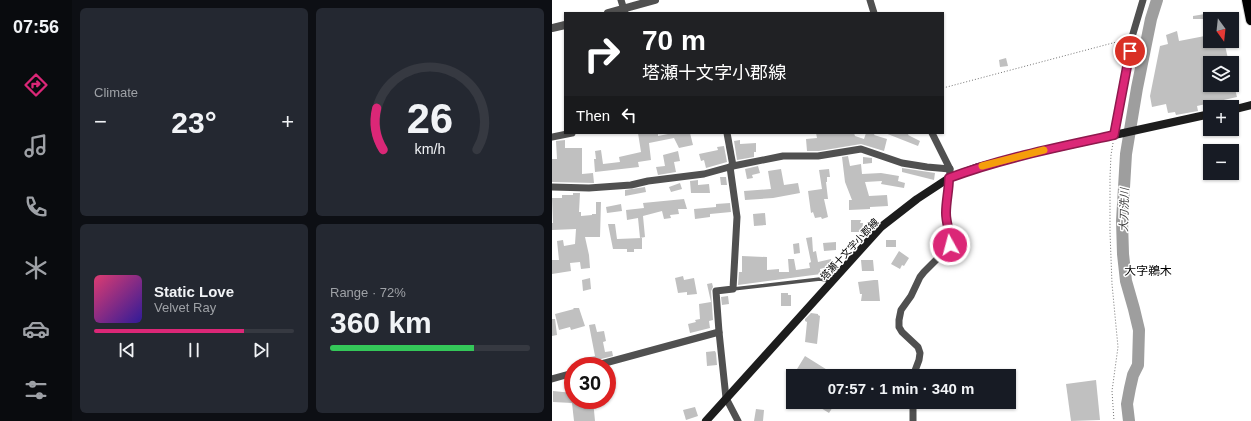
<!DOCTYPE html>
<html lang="en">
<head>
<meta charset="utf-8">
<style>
  body { margin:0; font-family:Helvetica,"Noto Sans JP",sans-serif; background:#242831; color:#f1f3f6; height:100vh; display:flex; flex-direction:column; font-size:15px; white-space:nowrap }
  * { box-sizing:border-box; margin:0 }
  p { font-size:13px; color:#9ea1a6 }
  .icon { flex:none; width:22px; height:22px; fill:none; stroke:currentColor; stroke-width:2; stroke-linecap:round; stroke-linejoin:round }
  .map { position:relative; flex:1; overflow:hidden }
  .side { display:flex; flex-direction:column; gap:8px; padding:8px; background:#0d0f14; width:480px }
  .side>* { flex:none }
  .guide { position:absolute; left:12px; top:12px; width:380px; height:122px; border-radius:0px; box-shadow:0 1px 3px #0004; background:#202124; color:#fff; overflow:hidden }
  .needle { width:26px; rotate:165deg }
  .tools { position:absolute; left:651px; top:12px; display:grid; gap:8px }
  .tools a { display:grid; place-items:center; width:36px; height:36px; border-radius:0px; background:#171b24; box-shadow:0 1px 3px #0004; font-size:20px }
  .speed { position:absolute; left:12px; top:357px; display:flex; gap:8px; font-size:20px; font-weight:700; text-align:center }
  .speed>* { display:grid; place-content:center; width:52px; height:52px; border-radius:50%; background:#171b24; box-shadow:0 1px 3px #0004; line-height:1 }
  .speed .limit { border:6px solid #d22; background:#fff; color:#111 }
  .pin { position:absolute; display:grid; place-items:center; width:34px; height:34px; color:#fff; margin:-17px; border:2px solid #fff; border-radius:50%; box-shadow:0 1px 4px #0007 }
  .me { position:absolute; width:44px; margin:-22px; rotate:353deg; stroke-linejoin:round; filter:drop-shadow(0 0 3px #0008) }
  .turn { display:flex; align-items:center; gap:14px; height:84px; padding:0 12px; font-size:18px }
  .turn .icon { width:52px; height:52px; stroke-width:2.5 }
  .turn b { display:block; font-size:28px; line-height:34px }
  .then { display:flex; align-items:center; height:38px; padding:0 12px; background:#0003; gap:8px; font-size:15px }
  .big { font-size:30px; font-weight:700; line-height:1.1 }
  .side .widget { flex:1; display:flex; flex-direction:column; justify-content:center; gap:6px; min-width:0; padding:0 14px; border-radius:6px; background:#242831 }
  .side .dial { align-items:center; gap:0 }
  .dial svg { height:104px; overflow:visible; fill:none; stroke:#363941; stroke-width:7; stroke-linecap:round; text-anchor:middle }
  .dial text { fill:#f1f3f6; stroke:none }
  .song { display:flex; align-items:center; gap:12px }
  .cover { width:48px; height:48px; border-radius:6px; background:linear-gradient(135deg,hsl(340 70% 55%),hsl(250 70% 35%)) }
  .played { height:4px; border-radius:2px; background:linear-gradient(90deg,#db2777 75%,#363941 75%) }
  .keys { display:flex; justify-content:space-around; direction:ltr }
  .heat { display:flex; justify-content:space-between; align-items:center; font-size:22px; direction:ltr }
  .charge { height:6px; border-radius:3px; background:linear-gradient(90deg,#34c759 72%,#363941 0) }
  .side .tiles { flex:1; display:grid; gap:8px; grid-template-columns:repeat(2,1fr) }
  .trip { position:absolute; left:234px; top:369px; width:230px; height:40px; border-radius:0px; background:#171b24; box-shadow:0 1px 3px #0004; font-weight:700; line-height:40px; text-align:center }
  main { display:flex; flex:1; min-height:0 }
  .tab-bar { display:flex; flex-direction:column; width:72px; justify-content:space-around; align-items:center; background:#090b0e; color:#9ea1a6 }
  .tab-bar .icon { width:28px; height:28px }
  .tab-bar .active { color:#db2777 }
  .tab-bar b { font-size:18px; color:#f1f3f6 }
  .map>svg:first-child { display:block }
</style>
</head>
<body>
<main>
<nav class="tab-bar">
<b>07:56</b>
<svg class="icon active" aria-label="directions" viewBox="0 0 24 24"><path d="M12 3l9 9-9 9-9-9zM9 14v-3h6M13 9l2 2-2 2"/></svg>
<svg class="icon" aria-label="music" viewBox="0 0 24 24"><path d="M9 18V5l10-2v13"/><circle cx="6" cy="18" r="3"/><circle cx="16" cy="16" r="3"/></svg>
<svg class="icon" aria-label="phone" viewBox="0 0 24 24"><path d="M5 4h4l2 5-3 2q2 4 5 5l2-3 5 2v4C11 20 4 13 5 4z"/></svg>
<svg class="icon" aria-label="climate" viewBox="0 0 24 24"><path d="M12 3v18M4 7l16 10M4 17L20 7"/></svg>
<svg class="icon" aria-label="car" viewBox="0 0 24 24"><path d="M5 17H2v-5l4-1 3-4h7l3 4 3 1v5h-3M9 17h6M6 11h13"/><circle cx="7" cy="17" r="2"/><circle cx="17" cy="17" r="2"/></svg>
<svg class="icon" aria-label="filters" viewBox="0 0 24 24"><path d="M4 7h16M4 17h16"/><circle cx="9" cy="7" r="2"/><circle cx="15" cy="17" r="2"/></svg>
</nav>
<section class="side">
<div class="tiles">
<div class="widget"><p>Climate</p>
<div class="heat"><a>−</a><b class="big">23°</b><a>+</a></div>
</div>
<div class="widget dial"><svg viewBox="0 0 100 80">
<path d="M14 69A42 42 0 1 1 86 69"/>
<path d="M14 69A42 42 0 0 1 9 37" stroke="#db2777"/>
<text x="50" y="56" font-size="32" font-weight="700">26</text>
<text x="50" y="72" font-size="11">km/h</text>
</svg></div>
<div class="widget">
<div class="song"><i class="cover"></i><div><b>Static Love</b><p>Velvet Ray</p></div></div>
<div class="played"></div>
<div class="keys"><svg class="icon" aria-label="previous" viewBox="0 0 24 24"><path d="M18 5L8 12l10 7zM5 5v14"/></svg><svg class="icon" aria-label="pause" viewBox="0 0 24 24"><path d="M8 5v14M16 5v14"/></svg><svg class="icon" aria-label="next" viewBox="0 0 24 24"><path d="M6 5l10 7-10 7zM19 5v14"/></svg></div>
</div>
<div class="widget"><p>Range · 72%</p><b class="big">360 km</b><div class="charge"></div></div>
</div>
</section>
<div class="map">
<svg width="699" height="421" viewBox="0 0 699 421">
  <rect width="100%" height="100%" fill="#fff"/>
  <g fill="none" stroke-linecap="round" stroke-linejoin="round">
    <path stroke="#9e9e9e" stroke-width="12" d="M 577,421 L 575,404 L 578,388 L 581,375 L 586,365 L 587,330 L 582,309 L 574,281 L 571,254 L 570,221 L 574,154 L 585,88 L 599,19 L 605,0"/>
  </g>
  <g fill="#c0c0c0">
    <path d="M 665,12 L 666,19 L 641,19 L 641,16 Z"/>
    <path d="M 625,31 L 627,41 L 658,35 L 658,41 L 672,41 L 677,63 L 658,63 L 658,85 L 682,85 L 685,97 L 645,106 L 646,111 L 624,115 L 623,112 L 616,113 L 614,104 L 600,107 L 598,96 L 608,46 L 616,44 L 614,35 Z"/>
    <path d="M 454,58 L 456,66 L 448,67 L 447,60 Z"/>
    <path d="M 86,133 L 106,133 L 106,136 L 121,133 L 138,133 L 141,145 L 127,148 L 122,138 L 97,143 L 99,160 L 86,162 L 87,167 L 43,172 L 42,159 L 44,159 L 43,151 L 49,150 L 51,164 L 68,162 L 67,157 L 89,152 Z"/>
    <path d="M 264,133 L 302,133 L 303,136 L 312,139 L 314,133 L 323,133 L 322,135 L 335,139 L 332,151 L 309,144 L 267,151 L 255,151 L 254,139 L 265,138 Z"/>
    <path d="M 333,133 L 357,133 L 356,135 L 368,141 L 366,146 Z"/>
    <path d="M 13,140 L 13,148 L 30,148 L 30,174 L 41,173 L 42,183 L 0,182 L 0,159 L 5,159 L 4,141 Z"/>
    <path d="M 188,140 L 188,144 L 204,143 L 204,152 L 202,152 L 202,157 L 185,160 L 182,141 Z"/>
    <path d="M 172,146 L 175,162 L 154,168 L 152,160 L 149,161 L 147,154 L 166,150 L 165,147 Z"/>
    <path d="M 126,151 L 128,161 L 122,162 L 124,172 L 106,175 L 104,167 L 113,166 L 111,155 Z"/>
    <path d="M 296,156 L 298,166 L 309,164 L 310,174 L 329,173 L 347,176 L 346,181 L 353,183 L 352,188 L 329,184 L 330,181 L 313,182 L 317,196 L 335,195 L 336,206 L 318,207 L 318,209 L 297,210 L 297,200 L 300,200 L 293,182 L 290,157 Z"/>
    <path d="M 311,157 L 320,158 L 320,163 L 311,164 Z"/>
    <path d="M 206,166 L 208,173 L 200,175 L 201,178 L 195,179 L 193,169 Z"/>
    <path d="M 350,168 L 383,173 L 382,180 L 350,172 Z"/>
    <path d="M 229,169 L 232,185 L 246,183 L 248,193 L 221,198 L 193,200 L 192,191 L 219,189 L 216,171 Z"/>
    <path d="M 277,169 L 278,177 L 275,177 L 275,182 L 274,182 L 276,199 L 272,199 L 276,217 L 270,219 L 269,217 L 263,218 L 261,212 L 259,213 L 256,191 L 270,189 L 267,170 Z"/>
    <path d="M 168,177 L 174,177 L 175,185 L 169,185 Z"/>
    <path d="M 146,180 L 146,185 L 157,184 L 158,193 L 139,193 L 138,181 Z"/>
    <path d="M 128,183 L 130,189 L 119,192 L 117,187 Z"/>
    <path d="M 93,187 L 94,192 L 73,196 L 73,190 Z"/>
    <path d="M 21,193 L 28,193 L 27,212 L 29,212 L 29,216 L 40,215 L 40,214 L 44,214 L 44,202 L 49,202 L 48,237 L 33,237 L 37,255 L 38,268 L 29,269 L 28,262 L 18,263 L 19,271 L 0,274 L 0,260 L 7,260 L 5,241 L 11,240 L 12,246 L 23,244 L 24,229 L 0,230 L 0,223 L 1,223 L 0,198 L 10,198 L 10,195 L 21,195 Z"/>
    <path d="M 132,199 L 135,209 L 126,209 L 127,214 L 118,215 L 119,218 L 112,219 L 110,211 L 91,216 L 93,237 L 88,238 L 86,218 L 75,220 L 74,210 L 92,208 L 91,203 Z"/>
    <path d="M 178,203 L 179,212 L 158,214 L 158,217 L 143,219 L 142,209 L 164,207 L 164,204 Z"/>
    <path d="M 69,204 L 70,211 L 55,213 L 54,207 Z"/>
    <path d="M 213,213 L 214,225 L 202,226 L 201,214 Z"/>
    <path d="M 299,220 L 309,220 L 308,223 L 311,223 L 310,232 L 299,232 Z"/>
    <path d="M 56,224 L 63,224 L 65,239 L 90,238 L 90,249 L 82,249 L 82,252 L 75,252 L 75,249 L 61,249 Z"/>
    <path d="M 260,237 L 261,252 L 264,251 L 266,262 L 279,259 L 280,266 L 268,269 L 269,274 L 186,285 L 187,272 L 190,272 L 190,256 L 215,257 L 215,270 L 227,269 L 227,272 L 237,272 L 236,259 L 242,259 L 244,270 L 258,268 L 257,263 L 259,262 L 254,238 Z"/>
    <rect x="334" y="240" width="10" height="7"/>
    <path d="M 284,242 L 284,250 L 272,251 L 271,243 Z"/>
    <path d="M 247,243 L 248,253 L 242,254 L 241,244 Z"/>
    <path d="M 347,251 L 357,258 L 352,266 L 350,265 L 348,269 L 339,264 Z"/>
    <path d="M 309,260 L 321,260 L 322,271 L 310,271 Z"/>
    <path d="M 131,276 L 132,280 L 142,278 L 145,294 L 135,295 L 135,292 L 126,293 L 123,278 Z"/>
    <path d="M 38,278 L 39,289 L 31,291 L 30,280 Z"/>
    <path d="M 322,280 L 326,280 L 328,301 L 309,301 L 310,294 L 308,294 L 306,282 Z"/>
    <path d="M 160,283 L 161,287 L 159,291 L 161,320 L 157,321 L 158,328 L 138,333 L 136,324 L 144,322 L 143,320 L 148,319 L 147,304 L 159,302 L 155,284 Z"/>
    <path d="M 229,293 L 236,293 L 236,295 L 239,295 L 239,306 L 229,306 Z"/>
    <path d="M 176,296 L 177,304 L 170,305 L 169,297 Z"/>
    <path d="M 21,308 L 27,308 L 33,326 L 19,330 L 18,327 L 7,330 L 3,314 L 22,309 Z"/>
    <path d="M 259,313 L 266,314 L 266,315 L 268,316 L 265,344 L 253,342 L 255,322 L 253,321 L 253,319 Z"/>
    <path d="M 0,319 L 3,319 L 5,335 L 0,336 Z"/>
    <path d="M 43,324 L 45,332 L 52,331 L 54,341 L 51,342 L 53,352 L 60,351 L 61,356 L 41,361 L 37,365 L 29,366 L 27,359 L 43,356 L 37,325 Z"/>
    <path d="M 163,351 L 164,353 L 165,365 L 155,366 L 154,352 Z"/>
    <path d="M 253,356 L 285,376 L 241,376 L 241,391 L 234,387 Z"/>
    <path d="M 544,380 L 548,420 L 519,421 L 514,384 Z"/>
    <path d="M 1,391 L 21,393 L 21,400 L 41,400 L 43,421 L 22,421 L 20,403 L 1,402 Z"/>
    <path d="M 259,402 L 284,402 L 277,413 Z"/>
    <path d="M 143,407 L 146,416 L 134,420 L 131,410 Z"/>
    <path d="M 204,409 L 212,410 L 211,421 L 202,421 Z"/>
  </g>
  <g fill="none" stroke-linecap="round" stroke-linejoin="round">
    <defs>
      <path id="primary" d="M 695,0 L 699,20"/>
    </defs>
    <use href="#primary" stroke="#dbdbdb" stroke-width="12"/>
    <g stroke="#727272" stroke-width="1" stroke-dasharray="1 2" stroke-linecap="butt">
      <path d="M 391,88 L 572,40"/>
      <path d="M 561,143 L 559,155 L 558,177 L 558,232 L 560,284 L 566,347 L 560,391 L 562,421"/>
    </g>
    <path stroke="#505050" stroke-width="3.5" d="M 181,289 L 268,279 L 279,281"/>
    <g stroke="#505050" stroke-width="7">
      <path d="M 69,0 L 73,13"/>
      <path d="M 318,0 L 322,13"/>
      <path d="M 175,133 L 181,166"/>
      <path d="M 562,135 L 580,37 L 591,0"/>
      <path d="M 0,137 L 20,133"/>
      <path d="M 178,167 L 185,217 L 181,289 L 164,291 L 167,332 L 174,398 L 186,421"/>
      <path d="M 0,187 L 37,188 L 79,185 L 96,181 L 152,174 L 181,166 L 231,156 L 266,156 L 309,149 L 350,163 L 375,167 L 398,169"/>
      <path d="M 42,366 L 167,332"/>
      <path d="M 361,376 L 367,360 L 368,353 L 366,347 L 350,332 L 347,327 L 347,320 L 349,310 L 359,296 L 368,277 L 372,272 L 395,249 L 398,245 L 399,240 L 394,213 L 397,189 L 398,169 L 380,133"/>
      <path d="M 0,379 L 21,373"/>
      <path d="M 361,402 L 361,421"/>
    </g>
    <g stroke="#505050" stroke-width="8">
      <path d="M 56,13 L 103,0"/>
      <path d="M 0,28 L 13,25"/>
    </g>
    <g stroke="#1d1d1d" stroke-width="8">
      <path d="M 680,110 L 699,105"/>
      <path d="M 154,421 L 329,227 L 365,199 L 397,178 L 426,167 L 476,154 L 658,114"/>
    </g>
    <use href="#primary" stroke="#000" stroke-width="10"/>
  </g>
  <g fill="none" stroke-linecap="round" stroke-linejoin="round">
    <defs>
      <path id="route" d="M 398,245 C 399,234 394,224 394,213 C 394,201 397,190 397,178 C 451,158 506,147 562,135 L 578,51"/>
    </defs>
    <use href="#route" stroke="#8e194d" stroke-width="10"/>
    <use href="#route" stroke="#db2777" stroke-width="7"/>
    <path stroke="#f59e0b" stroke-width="7" d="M 430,166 L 492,150"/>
  </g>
  <g text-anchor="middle" stroke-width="3" stroke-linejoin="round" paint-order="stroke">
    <g font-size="10" fill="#000" stroke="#fff">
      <text transform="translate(297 249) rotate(-47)" y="4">塔瀬十文字小郡線</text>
    </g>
    <g font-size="11" font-style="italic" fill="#3f3f3f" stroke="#fff">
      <text transform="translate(572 210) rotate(-89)" y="4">大刀洗川</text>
    </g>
    <g font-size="12" fill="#000" stroke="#fff">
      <text x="596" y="275">大字鵜木</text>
    </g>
  </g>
</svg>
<div class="tools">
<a><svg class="needle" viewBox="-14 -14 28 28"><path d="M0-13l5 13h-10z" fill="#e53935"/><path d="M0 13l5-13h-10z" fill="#9ea1a6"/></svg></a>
<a><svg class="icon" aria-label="layers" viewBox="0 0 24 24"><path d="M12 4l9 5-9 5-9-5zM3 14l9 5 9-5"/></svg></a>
<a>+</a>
<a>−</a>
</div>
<div class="speed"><div class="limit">30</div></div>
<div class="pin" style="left:578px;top:51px;background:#d93025"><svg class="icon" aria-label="arrive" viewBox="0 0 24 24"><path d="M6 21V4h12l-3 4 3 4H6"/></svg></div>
<svg class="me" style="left:398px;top:245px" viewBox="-20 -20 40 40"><circle r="17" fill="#db2777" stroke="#fff" stroke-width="3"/><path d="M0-11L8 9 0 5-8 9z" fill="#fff"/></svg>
<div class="trip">07:57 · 1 min · 340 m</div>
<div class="guide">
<div class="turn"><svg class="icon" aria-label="right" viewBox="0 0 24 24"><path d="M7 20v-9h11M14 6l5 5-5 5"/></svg><div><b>70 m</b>塔瀬十文字小郡線</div></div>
<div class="then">Then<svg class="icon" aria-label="left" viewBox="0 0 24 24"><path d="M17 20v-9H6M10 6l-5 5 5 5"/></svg></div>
</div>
</div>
</main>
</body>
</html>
